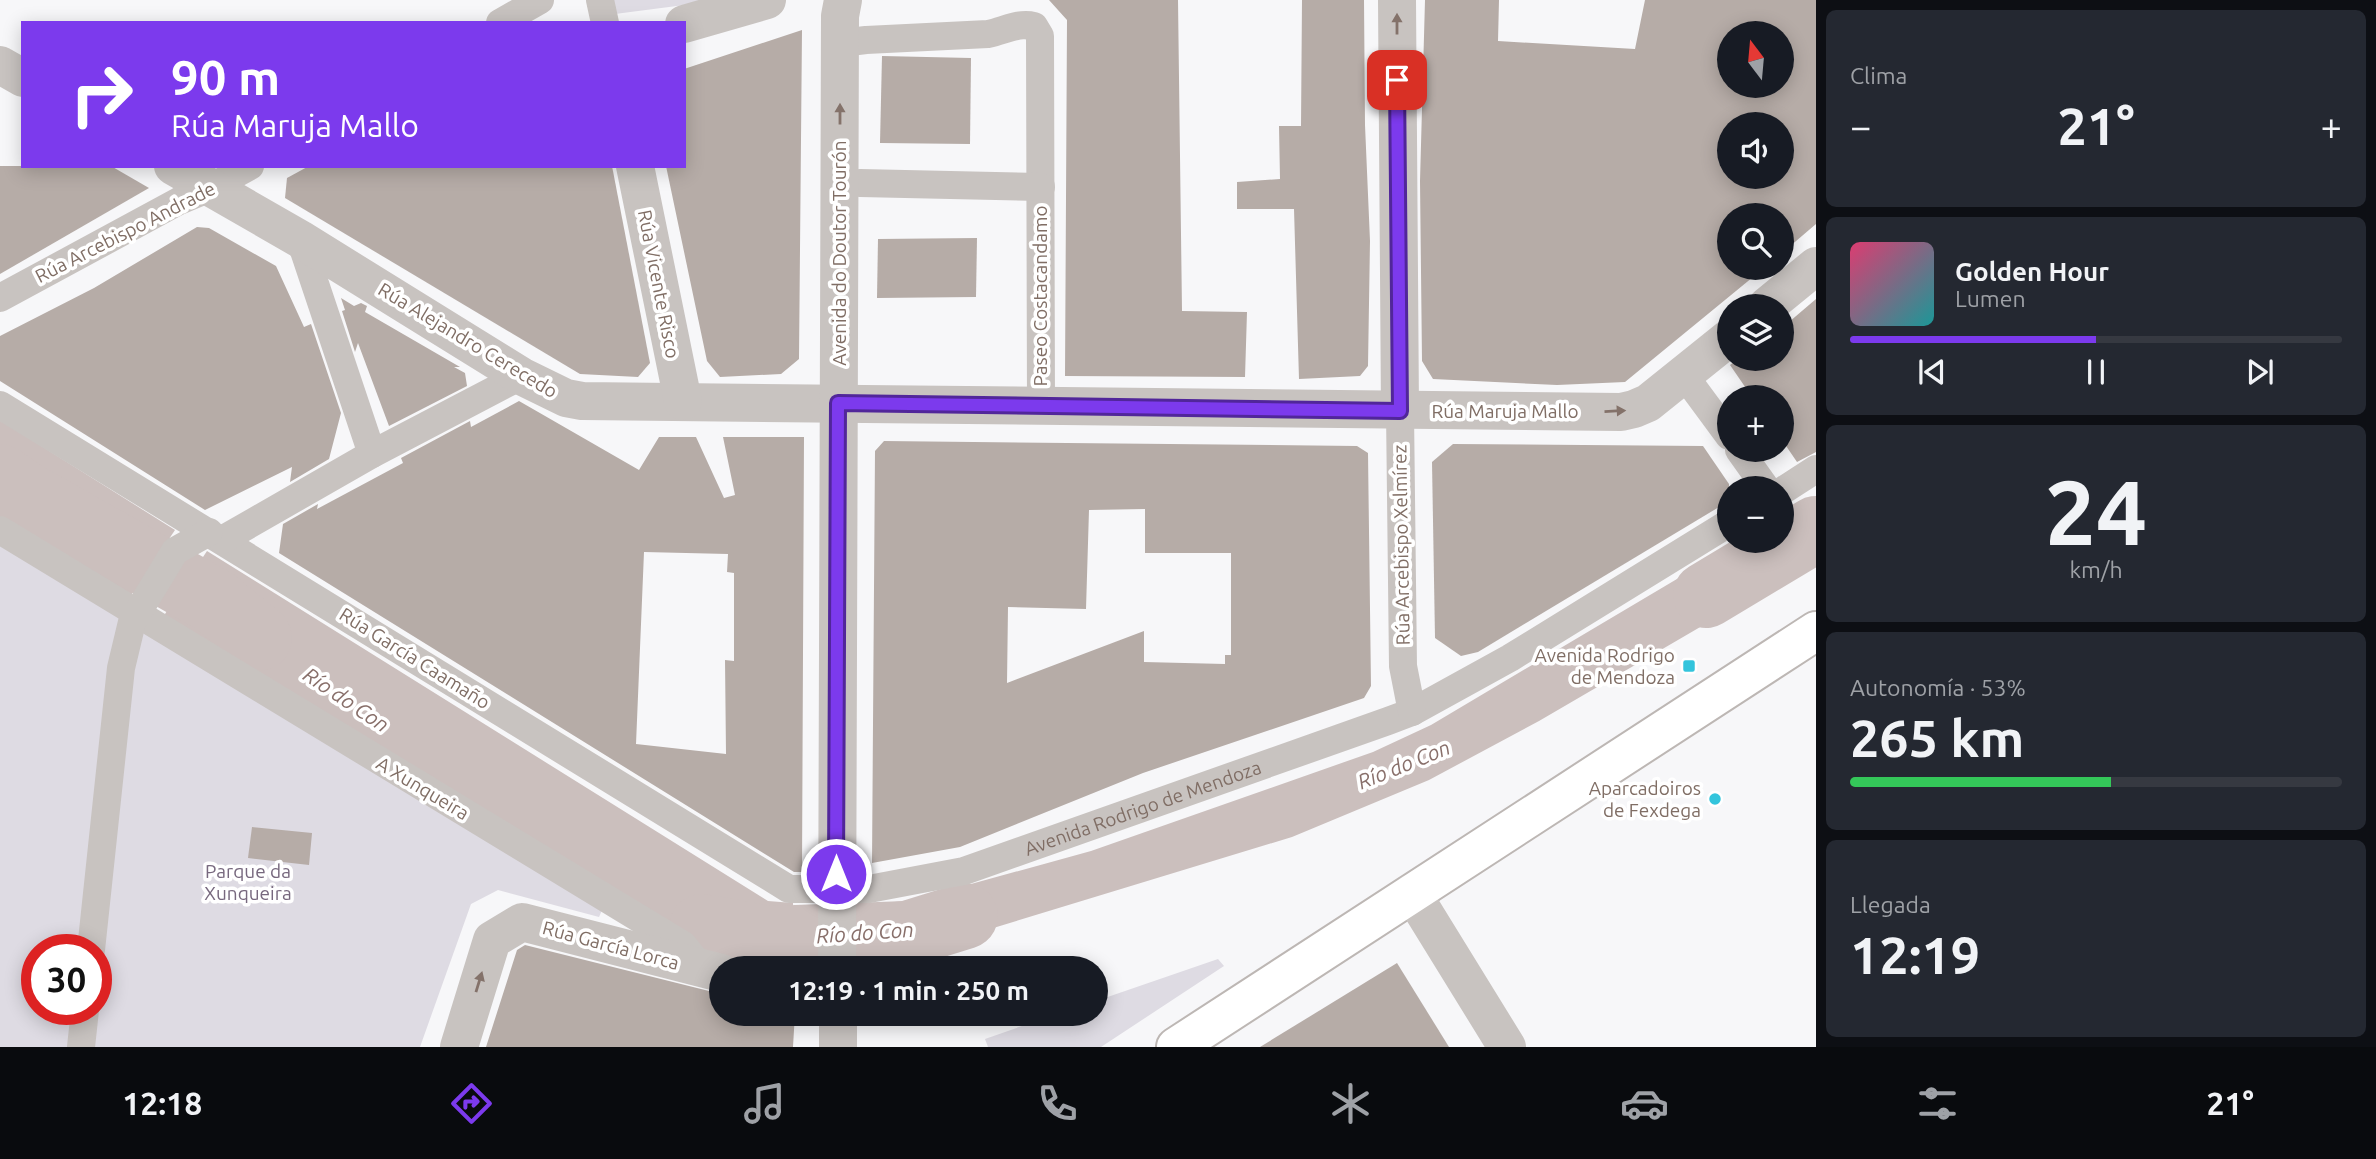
<!DOCTYPE html>
<html lang="es">
<head>
<meta charset="utf-8">
<style>
  body { margin:0; font-family:Ubuntu,sans-serif; background:#242831; color:#f1f3f6; height:100vh; display:flex; flex-direction:column; font-size:26px; white-space:nowrap }
  * { box-sizing:border-box; margin:0 }
  p { font-size:23px; color:#9ea1a6 }
  .icon { flex:none; width:38px; height:38px; fill:none; stroke:currentColor; stroke-width:2; stroke-linecap:round; stroke-linejoin:round }
  .map { position:relative; flex:1; overflow:hidden }
  .panel { display:flex; flex-direction:column; gap:10px; padding:10px; background:#0d0f14; width:560px }
  .panel>* { flex:none }
  .top-card { position:absolute; left:21px; top:21px; width:665px; height:147px; border-radius:0px; box-shadow:0 4px 18px #0003; background:#7c3aed; color:#fff; overflow:hidden }
  .needle { width:46px; rotate:344deg }
  .buttons { position:absolute; left:1717px; top:21px; display:grid; gap:14px }
  .buttons a { display:grid; place-items:center; width:77px; height:77px; border-radius:50%; background:#171b24; box-shadow:0 4px 18px #0003; font-size:35px }
  .speed { position:absolute; left:21px; top:934px; display:flex; gap:14px; font-size:35px; font-weight:700; text-align:center }
  .speed>* { display:grid; place-content:center; width:91px; height:91px; border-radius:50%; background:#171b24; box-shadow:0 4px 18px #0003; line-height:1 }
  .speed .limit { border:10px solid #d22; background:#fff; color:#111 }
  .pin { position:absolute; display:grid; place-items:center; width:60px; height:60px; color:#fff; margin:-30px; border-radius:14px; box-shadow:0 4px 10px #0006 }
  .me { position:absolute; width:77px; margin:-38px; rotate:0deg; stroke-linejoin:round; filter:drop-shadow(0 0 5px #0008) }
  .turn { display:flex; align-items:center; gap:24px; height:147px; padding:0 35px; font-size:32px }
  .turn .icon { width:91px; height:91px; stroke-width:2.5 }
  .turn b { display:block; font-size:49px; line-height:60px }
  .big { font-size:52px; font-weight:600; line-height:1.1 }
  .panel .card { flex:1; display:flex; flex-direction:column; justify-content:center; gap:10px; min-width:0; padding:0 24px; border-radius:10px; background:#242831 }
  .panel .dial { align-items:center; gap:0 }
  .dial b { font-size:91px; line-height:1 }
  .song { display:flex; align-items:center; gap:21px }
  .cover { width:84px; height:84px; border-radius:10px; background:linear-gradient(135deg,hsl(340 70% 55%),hsl(180 70% 35%)) }
  .played { height:7px; border-radius:4px; background:linear-gradient(90deg,#7c3aed 50%,#363941 50%) }
  .keys { display:flex; justify-content:space-around; direction:ltr }
  .heat { display:flex; justify-content:space-between; align-items:center; font-size:38px; direction:ltr }
  .charge { height:10px; border-radius:5px; background:linear-gradient(90deg,#34c759 53%,#363941 0) }
  .trip { position:absolute; left:709px; top:956px; width:399px; height:70px; border-radius:35px; background:#171b24; box-shadow:0 4px 18px #0003; font-weight:600; line-height:70px; text-align:center }
  .dock { display:flex; height:112px; justify-content:space-around; align-items:center; background:#090b0e; color:#9ea1a6 }
  .dock .icon { width:49px; height:49px }
  .dock .active { color:#7c3aed }
  .dock b { font-size:32px; color:#f1f3f6 }
  main { display:flex; flex:1; min-height:0 }
  .map>svg:first-child { display:block }
</style>
</head>
<body>
<main>
<div class="map">
<svg width="1816" height="1047" viewBox="0 0 1816 1047">
  <rect width="100%" height="100%" fill="#f7f7f9"/>
  <g fill="#dedbe3" fill-rule="evenodd">
    <path d="M 611,0 L 723,0 L 615,14 Z"/>
    <path d="M 0,542 L 606,901 L 599,917 L 498,890 L 471,904 L 420,1047 L 0,1047 ZM 37,950 L 96,950 L 96,1010 L 37,1010 Z"/>
    <path d="M 1218,959 L 1224,966 L 1101,1047 L 988,1047 L 985,1039 L 1059,1013 L 1096,1013 L 1096,1001 Z"/>
  </g>
  <g fill="#cbbfbd">
    <path d="M 0,420 L 175,530 L 130,597 L 0,516 Z"/>
    <path d="M 1741,541 L 1779,541 L 1798,570 L 1539,721 L 1429,780 L 1292,837 L 875,964 L 875,904 L 913,900 L 1091,851 L 1373,752 L 1431,725 Z"/>
    <path d="M 207,551 L 768,901 L 793,903 L 795,968 L 742,962 L 707,949 L 161,620 Z"/>
  </g>
  <g fill="none" stroke-linecap="round" stroke-linejoin="round">
    <g stroke="#cbbfbd" stroke-width="66">
      <path d="M 0,477 L 28,496 L 214,601 L 259,638"/>
      <path d="M 1706,595 L 1816,529"/>
      <path d="M 702,927 L 769,939 L 907,934 L 965,916"/>
    </g>
  </g>
  <g fill="#b6aca7" fill-rule="evenodd">
    <path d="M 1049,0 L 1178,0 L 1182,311 L 1247,312 L 1245,377 L 1065,376 L 1067,20 Z"/>
    <path d="M 1302,0 L 1364,0 L 1365,125 L 1370,241 L 1368,366 L 1360,376 L 1299,379 L 1294,209 L 1237,209 L 1237,182 L 1280,179 L 1279,126 L 1301,126 Z"/>
    <path d="M 1425,0 L 1499,0 L 1498,41 L 1635,49 L 1645,0 L 1816,0 L 1816,224 L 1782,253 L 1782,215 L 1729,215 L 1729,268 L 1764,268 L 1625,382 L 1557,385 L 1433,379 L 1422,361 L 1420,181 ZM 1729,33 L 1782,33 L 1782,86 L 1729,86 ZM 1729,124 L 1782,124 L 1782,177 L 1729,177 Z"/>
    <path d="M 802,30 L 799,359 L 781,374 L 720,377 L 707,361 L 666,166 L 684,166 L 684,69 Z"/>
    <path d="M 882,56 L 971,58 L 970,144 L 880,143 Z"/>
    <path d="M 0,166 L 111,166 L 149,188 L 0,274 Z"/>
    <path d="M 309,166 L 612,166 L 650,363 L 638,377 L 580,374 L 285,198 L 287,178 Z"/>
    <path d="M 197,227 L 209,228 L 276,266 L 304,327 L 311,324 L 341,413 L 329,459 L 290,482 L 292,467 L 205,510 L 0,381 L 0,336 L 94,288 Z"/>
    <path d="M 977,238 L 976,297 L 877,298 L 878,239 Z"/>
    <path d="M 341,298 L 354,306 L 361,303 L 367,306 L 365,312 L 460,367 L 454,367 L 465,373 L 467,386 L 389,426 L 358,343 L 355,352 L 342,311 L 345,310 Z"/>
    <path d="M 1816,299 L 1816,452 L 1797,462 L 1782,440 L 1782,397 L 1752,397 L 1730,365 L 1738,359 L 1782,359 L 1782,328 Z"/>
    <path d="M 519,401 L 639,470 L 659,437 L 696,437 L 724,498 L 735,495 L 723,437 L 804,437 L 802,872 L 794,872 L 279,553 L 283,524 L 318,504 L 317,509 L 403,463 L 401,458 L 470,421 L 471,427 ZM 644,552 L 728,554 L 727,572 L 734,573 L 734,661 L 725,660 L 726,754 L 636,744 Z"/>
    <path d="M 884,441 L 1357,446 L 1368,453 L 1371,686 L 1364,698 L 1143,773 L 960,847 L 872,863 L 875,451 ZM 1145,509 L 1145,553 L 1231,553 L 1231,655 L 1225,655 L 1225,664 L 1144,662 L 1144,631 L 1007,683 L 1008,607 L 1086,609 L 1089,510 Z"/>
    <path d="M 1453,444 L 1703,446 L 1729,484 L 1729,501 L 1478,652 L 1461,656 L 1435,638 L 1432,462 Z"/>
    <path d="M 252,827 L 312,833 L 309,865 L 248,858 Z"/>
    <path d="M 525,945 L 721,994 L 721,1013 L 795,1013 L 793,1047 L 486,1047 L 517,950 Z"/>
    <path d="M 1397,963 L 1449,1047 L 1260,1047 Z"/>
  </g>
  <g fill="none" stroke-linecap="round" stroke-linejoin="round">
    <defs>
      <path id="primary" d="M 1176,1047 L 1816,631"/>
    </defs>
    <use href="#primary" stroke="#bdb7b4" stroke-width="42"/>
    <g stroke="#c8c3c0" stroke-width="28">
      <path d="M 600,0 L 605,23"/>
      <path d="M 500,23 L 540,0"/>
      <path d="M 841,43 L 866,40 L 988,34 C 1004,31 1018,22 1034,26 L 1040,36 L 1041,405"/>
      <path d="M 860,183 L 1041,187"/>
      <path d="M 300,239 L 372,454"/>
      <path d="M 0,298 L 179,201 L 210,188 L 250,166"/>
      <path d="M 1684,375 L 1729,436"/>
      <path id="s1" d="M 0,405 L 789,889 L 869,889 L 964,871 L 1388,721 L 1412,712 L 1510,658 L 1729,523"/>
      <path d="M 1400,411 L 1403,666 L 1412,712"/>
      <path d="M 1739,450 L 1766,488"/>
      <path d="M 1782,491 L 1816,469"/>
      <path d="M 0,530 L 683,945 L 702,969"/>
      <path d="M 222,540 L 372,454 L 521,376"/>
      <path d="M 91,950 L 121,668 L 132,622 L 175,551 L 209,532"/>
      <path d="M 81,1047 L 85,1010"/>
    </g>
    <g stroke="#c8c3c0" stroke-width="38">
      <path d="M 1397,0 L 1400,411"/>
      <path d="M 684,24 L 767,0"/>
      <path d="M 0,65 L 23,78"/>
      <path d="M 173,166 L 300,239 L 521,376 L 566,398 L 582,401 L 1621,412 L 1634,409 L 1648,403 L 1729,338"/>
      <path d="M 635,166 L 683,401"/>
      <path d="M 1767,306 L 1816,266"/>
      <path d="M 1412,893 L 1507,1047"/>
      <path d="M 837,968 L 840,16 L 843,0"/>
      <path d="M 838,1013 L 838,1047"/>
      <path d="M 459,1047 L 492,940 L 522,922 L 721,973"/>
    </g>
    <use href="#primary" stroke="#fff" stroke-width="38"/>
  </g>
  <defs><path id="oneway-solid" d="M-6-.8H1V-3.2L6.5 0L1 3.2V.8H-6Z" transform="scale(1.75)"/></defs>
  <g fill="#84726a">
    <use href="#oneway-solid" transform="translate(1397 24) rotate(-90)"/>
    <use href="#oneway-solid" transform="translate(840 114) rotate(-90)"/>
    <use href="#oneway-solid" transform="translate(1615 411) rotate(-3)"/>
    <use href="#oneway-solid" transform="translate(479 982) rotate(-73)"/>
  </g>
  <g fill="none" stroke-linecap="round" stroke-linejoin="round">
    <defs>
      <path id="route" d="M 836,874 L 838,403 L 1400,411 L 1397,80"/>
    </defs>
    <use href="#route" stroke="#51269a" stroke-width="18"/>
    <use href="#route" stroke="#7c3aed" stroke-width="12"/>
  </g>
  <g fill="#33c4dc" stroke="#fff" stroke-width="2.5">
    <rect x="1682" y="659" width="14" height="14" rx="3.5"/>
    <circle cx="1715" cy="799" r="7"/>
  </g>
  <g text-anchor="middle" stroke-width="7" stroke-linejoin="round" paint-order="stroke">
    <g font-size="19" fill="#806e65" stroke="#fff">
      <text transform="translate(125 232) rotate(-27)" y="7">Rúa Arcebispo Andrade</text>
      <text transform="translate(839 253) rotate(-90)" y="7">Avenida do Doutor Tourón</text>
      <text transform="translate(659 284) rotate(79)" y="7">Rúa Vicente Risco</text>
      <text transform="translate(1040 296) rotate(-90)" y="7">Paseo Costacandamo</text>
      <text transform="translate(468 340) rotate(31)" y="7">Rúa Alejandro Cerecedo</text>
      <text x="1505" y="418">Rúa Maruja Mallo</text>
      <text transform="translate(1401 545) rotate(-91)" y="7">Rúa Arcebispo Xelmírez</text>
      <text transform="translate(415 658) rotate(32)" y="7">Rúa García Caamaño</text>
      <text transform="translate(423 788) rotate(31)" y="7">A Xunqueira</text>
      <text dy="7" stroke="none"><textPath href="#s1" startOffset="1292">Avenida Rodrigo de Mendoza</textPath></text>
      <text transform="translate(611 945) rotate(15)" y="7">Rúa García Lorca</text>
    </g>
    <g font-size="19" fill="#806e65" stroke="#fff" text-anchor="end">
      <text x="1675" y="662">Avenida Rodrigo<tspan x="1675" dy="22">de Mendoza</tspan></text>
      <text x="1701" y="795">Aparcadoiros<tspan x="1701" dy="22">de Fexdega</tspan></text>
    </g>
    <g font-size="19" fill="#77687e" stroke="#fff">
      <text x="248" y="878">Parque da<tspan x="248" dy="22">Xunqueira</tspan></text>
    </g>
    <g font-size="21" font-style="italic" fill="#886f6a" stroke="#fff">
      <text transform="translate(346 700) rotate(34)" y="7">Río do Con</text>
      <text transform="translate(1404 765) rotate(-22)" y="7">Río do Con</text>
      <text transform="translate(865 933) rotate(-4)" y="7">Río do Con</text>
    </g>
  </g>
</svg>
<div class="buttons">
<a><svg class="needle" viewBox="-14 -14 28 28"><path d="M0-13l5 13h-10z" fill="#e53935"/><path d="M0 13l5-13h-10z" fill="#9ea1a6"/></svg></a>
<a><svg class="icon" aria-label="sound" viewBox="0 0 24 24"><path d="M4 9h4l5-4v14l-5-4H4zM17 9q2 3 0 6"/></svg></a>
<a><svg class="icon" aria-label="search" viewBox="0 0 24 24"><circle cx="10" cy="10" r="6"/><path d="M15 15l6 6"/></svg></a>
<a><svg class="icon" aria-label="layers" viewBox="0 0 24 24"><path d="M12 4l9 5-9 5-9-5zM3 14l9 5 9-5"/></svg></a>
<a>+</a>
<a>−</a>
</div>
<div class="speed"><div class="limit">30</div></div>
<div class="pin" style="left:1397px;top:80px;background:#d93025"><svg class="icon" aria-label="arrive" viewBox="0 0 24 24"><path d="M6 21V4h12l-3 4 3 4H6"/></svg></div>
<svg class="me" style="left:836px;top:874px" viewBox="-20 -20 40 40"><circle r="17" fill="#7c3aed" stroke="#fff" stroke-width="3"/><path d="M0-11L8 9 0 5-8 9z" fill="#fff"/></svg>
<div class="trip">12:19 · 1 min · 250 m</div>
<div class="top-card">
<div class="turn"><svg class="icon" aria-label="right" viewBox="0 0 24 24"><path d="M7 20v-9h11M14 6l5 5-5 5"/></svg><div><b>90 m</b>Rúa Maruja Mallo</div></div>
</div>
</div>
<section class="panel">
<div class="card"><p>Clima</p>
<div class="heat"><a>−</a><b class="big">21°</b><a>+</a></div>
</div>
<div class="card">
<div class="song"><i class="cover"></i><div><b>Golden Hour</b><p>Lumen</p></div></div>
<div class="played"></div>
<div class="keys"><svg class="icon" aria-label="previous" viewBox="0 0 24 24"><path d="M18 5L8 12l10 7zM5 5v14"/></svg><svg class="icon" aria-label="pause" viewBox="0 0 24 24"><path d="M8 5v14M16 5v14"/></svg><svg class="icon" aria-label="next" viewBox="0 0 24 24"><path d="M6 5l10 7-10 7zM19 5v14"/></svg></div>
</div>
<div class="card dial"><b>24</b><p>km/h</p></div>
<div class="card"><p>Autonomía · 53%</p><b class="big">265 km</b><div class="charge"></div></div>
<div class="card"><p>Llegada</p><b class="big">12:19</b></div>
</section>
</main>
<nav class="dock">
<b>12:18</b>
<svg class="icon active" aria-label="directions" viewBox="0 0 24 24"><path d="M12 3l9 9-9 9-9-9zM9 14v-3h6M13 9l2 2-2 2"/></svg>
<svg class="icon" aria-label="music" viewBox="0 0 24 24"><path d="M9 18V5l10-2v13"/><circle cx="6" cy="18" r="3"/><circle cx="16" cy="16" r="3"/></svg>
<svg class="icon" aria-label="phone" viewBox="0 0 24 24"><path d="M5 4h4l2 5-3 2q2 4 5 5l2-3 5 2v4C11 20 4 13 5 4z"/></svg>
<svg class="icon" aria-label="climate" viewBox="0 0 24 24"><path d="M12 3v18M4 7l16 10M4 17L20 7"/></svg>
<svg class="icon" aria-label="car" viewBox="0 0 24 24"><path d="M5 17H2v-5l4-1 3-4h7l3 4 3 1v5h-3M9 17h6M6 11h13"/><circle cx="7" cy="17" r="2"/><circle cx="17" cy="17" r="2"/></svg>
<svg class="icon" aria-label="filters" viewBox="0 0 24 24"><path d="M4 7h16M4 17h16"/><circle cx="9" cy="7" r="2"/><circle cx="15" cy="17" r="2"/></svg>
<b>21°</b>
</nav>
</body>
</html>
